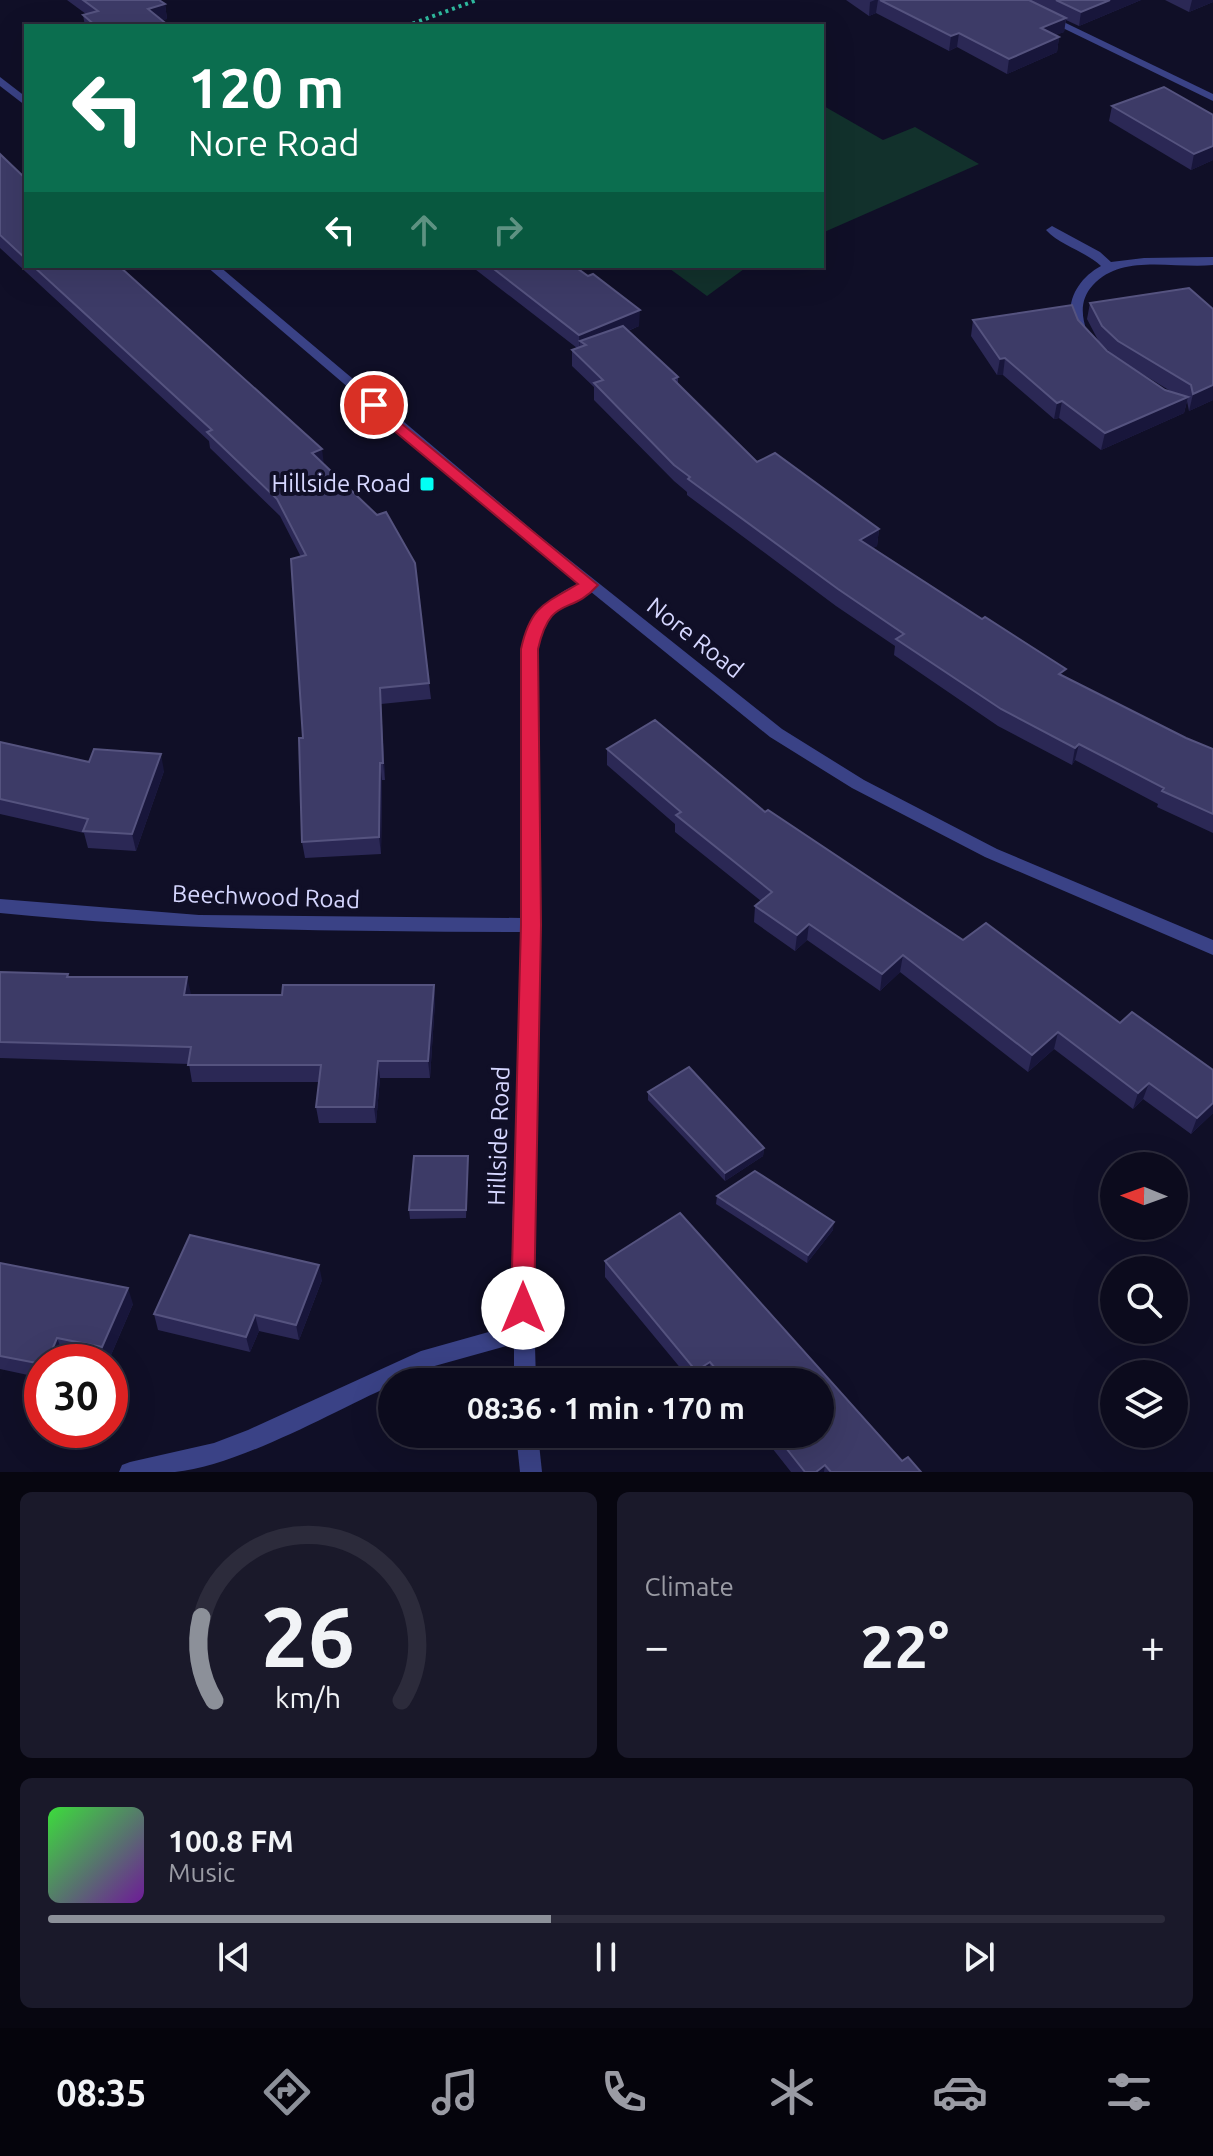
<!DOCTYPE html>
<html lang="en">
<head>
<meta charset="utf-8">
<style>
  body { margin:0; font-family:Ubuntu,sans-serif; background:#1a192a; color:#f1f3f6; height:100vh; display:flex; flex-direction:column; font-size:30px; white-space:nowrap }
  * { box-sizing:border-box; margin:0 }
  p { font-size:26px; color:#9a9ba4 }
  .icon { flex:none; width:44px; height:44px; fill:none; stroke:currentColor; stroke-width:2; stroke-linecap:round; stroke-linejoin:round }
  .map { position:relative; height:1472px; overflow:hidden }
  .drawer { display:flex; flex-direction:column; gap:20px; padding:20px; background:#070610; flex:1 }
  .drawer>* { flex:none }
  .banner { position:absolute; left:24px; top:24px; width:800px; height:244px; border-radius:0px; box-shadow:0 8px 32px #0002,0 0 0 2px #2c2b3b; background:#0b6e4f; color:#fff; overflow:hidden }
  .needle { width:52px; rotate:271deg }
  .buttons { position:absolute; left:1100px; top:1152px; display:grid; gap:16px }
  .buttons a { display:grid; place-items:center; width:88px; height:88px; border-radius:50%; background:#0c0b1d; box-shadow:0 8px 32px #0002,0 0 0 2px #2c2b3b; font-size:40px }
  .speed { position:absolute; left:24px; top:1344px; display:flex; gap:16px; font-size:40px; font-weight:700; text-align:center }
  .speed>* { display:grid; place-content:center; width:104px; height:104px; border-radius:50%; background:#0c0b1d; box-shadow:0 8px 32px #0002,0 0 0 2px #2c2b3b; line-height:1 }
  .speed .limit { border:12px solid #d22; background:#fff; color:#111 }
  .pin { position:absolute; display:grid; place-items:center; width:68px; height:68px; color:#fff; margin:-34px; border:4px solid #fff; border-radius:50%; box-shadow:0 2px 8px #0007 }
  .me { position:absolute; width:88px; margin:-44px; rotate:0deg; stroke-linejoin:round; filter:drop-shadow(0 0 6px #0008) }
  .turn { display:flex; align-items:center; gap:28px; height:168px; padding:0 32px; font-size:36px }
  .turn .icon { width:104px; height:104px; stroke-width:2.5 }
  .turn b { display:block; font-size:56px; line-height:68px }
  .lanes { display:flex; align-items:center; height:76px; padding:0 32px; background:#0003; justify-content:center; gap:40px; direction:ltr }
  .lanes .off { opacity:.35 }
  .big { font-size:60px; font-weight:700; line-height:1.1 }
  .drawer .card { flex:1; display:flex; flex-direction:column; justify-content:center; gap:12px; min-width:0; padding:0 28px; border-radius:12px; background:#1a192a }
  .drawer .dial { align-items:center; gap:0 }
  .dial svg { height:208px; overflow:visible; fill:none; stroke:#2c2b3b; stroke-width:7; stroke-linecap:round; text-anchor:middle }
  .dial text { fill:#f1f3f6; stroke:none }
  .song { display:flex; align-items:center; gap:24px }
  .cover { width:96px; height:96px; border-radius:12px; background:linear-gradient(135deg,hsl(120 70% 55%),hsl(280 70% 35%)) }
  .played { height:8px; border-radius:4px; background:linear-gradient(90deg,#8c9099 45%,#2c2b3b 45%) }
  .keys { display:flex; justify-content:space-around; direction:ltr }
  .heat { display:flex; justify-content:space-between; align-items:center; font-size:44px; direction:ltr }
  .drawer .tiles { flex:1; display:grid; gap:20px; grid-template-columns:1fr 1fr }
  .card:last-child { grid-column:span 2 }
  .trip { position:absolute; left:378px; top:1368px; width:456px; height:80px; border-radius:40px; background:#0c0b1d; box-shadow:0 8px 32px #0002,0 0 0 2px #2c2b3b; font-weight:700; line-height:80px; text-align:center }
  .tab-bar { display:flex; height:128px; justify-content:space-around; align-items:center; background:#05040c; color:#9a9ba4 }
  .tab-bar .icon { width:56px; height:56px }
  .tab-bar .active { color:#8c9099 }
  .tab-bar b { font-size:36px; color:#f1f3f6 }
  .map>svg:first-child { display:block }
</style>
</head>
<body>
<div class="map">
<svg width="1213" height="1472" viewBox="0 0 1213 1472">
  <rect width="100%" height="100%" fill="#100f27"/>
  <g fill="#12312c">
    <path d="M 822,105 L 883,140 L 915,127 L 979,164 L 822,233 Z"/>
    <path d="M 666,266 L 748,266 L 707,296 Z"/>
  </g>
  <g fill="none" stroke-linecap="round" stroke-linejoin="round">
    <path stroke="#2fb99e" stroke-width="4" stroke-dasharray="3 4" stroke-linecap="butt" d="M 406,26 L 477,0"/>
    <g fill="#3a4286" fill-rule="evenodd">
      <path d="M 1005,0 L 1018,0 L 1213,94 L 1213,101 Z"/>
      <path d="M 1052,226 L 1100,252 L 1111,262 L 1144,258 L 1213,257 L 1213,265 C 1174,269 1122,253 1093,285 C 1080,299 1081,315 1087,332 L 1081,336 L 1076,335 C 1062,308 1075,280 1101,266 C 1085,251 1061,246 1046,230 Z"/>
      <path d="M 589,580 L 594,582 L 596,585 L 594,588 C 563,605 545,612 538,649 L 540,925 L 532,1234 L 536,1382 L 514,1382 L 514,1344 L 431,1367 L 398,1382 L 392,1382 L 392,1385 C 333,1412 238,1466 175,1472 C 157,1472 137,1472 119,1472 L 122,1465 L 130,1462 L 214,1443 L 248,1430 L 421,1351 L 514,1325 L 512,1234 L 522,932 C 347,931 174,931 0,913 L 0,899 L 199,915 L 522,918 L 522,649 C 530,613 554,591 589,580 Z"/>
      <path d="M 516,1434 L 538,1434 L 542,1472 L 520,1472 Z"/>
    </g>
    <g fill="#3a4286" fill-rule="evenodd">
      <path d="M 0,77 L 26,97 L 26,106 L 0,86 Z"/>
      <path d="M 206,266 L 219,266 L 537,534 L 782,729 L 864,780 L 997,849 L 1213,940 L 1213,955 L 985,857 L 852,788 L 770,737 L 527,540 Z"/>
    </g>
  </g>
  <g fill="#2b2855" fill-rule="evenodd">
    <path d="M 67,0 L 159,0 L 165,4 L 167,19 L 162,20 L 169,26 L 85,26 L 83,15 L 86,14 Z"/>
    <path d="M 846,0 L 1141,0 L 1079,26 L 1066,20 L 1064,32 L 1055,35 L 1059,37 L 1057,52 L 1007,74 L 957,47 L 949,51 L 876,13 L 869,16 Z"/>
    <path d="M 1165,0 L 1213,0 L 1213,2 L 1189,12 Z"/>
    <path d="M 1112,106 L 1213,115 L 1213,160 L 1191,170 L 1109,121 Z"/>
    <path d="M 0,154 L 26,179 L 26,266 L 119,266 L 324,464 L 429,683 L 431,699 L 381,704 L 385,780 L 382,780 L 381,854 L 305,858 L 302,842 L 303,738 L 301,557 L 280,516 L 210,448 L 209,441 L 0,248 Z"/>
    <path d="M 471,266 L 574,266 L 639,326 L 628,331 L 678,377 L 678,385 L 757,462 L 879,529 L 877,546 L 872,548 L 1064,676 L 1186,738 L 1213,749 L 1213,833 L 1157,807 L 1158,804 L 1075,760 L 1072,765 L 998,726 L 894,655 L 895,646 L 836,606 L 687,495 L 687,492 L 674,481 L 594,400 L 594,387 L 572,366 L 572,350 L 577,348 Z"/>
    <path d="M 1090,303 L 1213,400 L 1189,411 L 1187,401 L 1184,413 L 1101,450 L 1059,418 L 1054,419 L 1003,375 L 997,375 L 971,336 L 973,320 L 1078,320 L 1107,351 L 1113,355 L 1099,342 L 1087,319 ZM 1126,364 L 1172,392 L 1165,390 Z"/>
    <path d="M 0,742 L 89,762 L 164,771 L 136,851 L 88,848 L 84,833 L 0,814 Z"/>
    <path d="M 607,749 L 765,812 L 1213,1113 L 1191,1134 L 1143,1099 L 1133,1109 L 1054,1049 L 1028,1072 L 900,972 L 880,991 L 807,940 L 795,951 L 754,922 L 755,906 L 761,901 L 675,832 L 675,824 L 607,765 Z"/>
    <path d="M 0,972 L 68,974 L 69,977 L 191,994 L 191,995 L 282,995 L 434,985 L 435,1001 L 430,1078 L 380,1078 L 376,1123 L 319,1123 L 316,1107 L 319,1082 L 192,1082 L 189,1064 L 0,1058 Z"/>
    <path d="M 648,1092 L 764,1148 L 763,1156 L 725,1181 L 648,1100 Z"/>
    <path d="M 468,1164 L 466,1218 L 410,1219 L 409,1210 Z"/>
    <path d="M 717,1196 L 833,1230 L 807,1263 L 716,1204 Z"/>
    <path d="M 680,1213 L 902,1461 L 908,1457 L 921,1472 L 791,1472 L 761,1434 L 820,1434 L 820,1382 L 713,1382 L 709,1377 L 701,1382 L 692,1382 L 605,1277 L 605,1261 Z"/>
    <path d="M 0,1263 L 133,1304 L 108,1362 L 63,1353 L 42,1362 L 42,1378 L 0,1369 Z"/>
    <path d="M 322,1280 L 299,1340 L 259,1331 L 250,1352 L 158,1330 L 154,1314 Z"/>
  </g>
  <g fill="#18163b">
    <path d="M 875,0 L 878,0 L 876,13 L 869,16 L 870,2 Z"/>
    <path d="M 1110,0 L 1141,0 L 1079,26 L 1081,12 Z"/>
    <path d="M 1192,0 L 1213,0 L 1213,2 L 1189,12 Z"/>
    <path d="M 165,4 L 167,19 L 150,24 L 148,9 Z"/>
    <path d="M 1066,18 L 1064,32 L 1038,42 L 1041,28 Z"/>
    <path d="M 959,33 L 957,47 L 949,51 L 951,36 Z"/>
    <path d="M 1059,37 L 1057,52 L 1007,74 L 1009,59 Z"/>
    <path d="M 1213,146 L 1213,160 L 1191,170 L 1194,154 Z"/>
    <path d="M 640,310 L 639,326 L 586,348 L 586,345 L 580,341 L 580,351 L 579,335 Z"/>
    <path d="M 1005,358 L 1003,375 L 997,375 L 1000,359 Z"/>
    <path d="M 1213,385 L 1213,400 L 1189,411 L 1193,394 Z"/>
    <path d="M 1188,397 L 1184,413 L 1101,450 L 1105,433 Z"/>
    <path d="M 1062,401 L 1059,418 L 1054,419 L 1057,403 Z"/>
    <path d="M 322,449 L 324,465 L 312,453 Z"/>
    <path d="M 879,529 L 877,546 L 858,557 L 860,540 Z"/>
    <path d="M 380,688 L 381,704 L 385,780 L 383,763 Z"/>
    <path d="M 1079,744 L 1075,760 L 1072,765 L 1075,748 Z"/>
    <path d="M 161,754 L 164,771 L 136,851 L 132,834 Z"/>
    <path d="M 380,763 L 382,780 L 381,854 L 379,837 Z"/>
    <path d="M 809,924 L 807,940 L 795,951 L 797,935 Z"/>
    <path d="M 903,955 L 900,972 L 880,991 L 882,974 Z"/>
    <path d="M 187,977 L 191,994 L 188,1011 L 184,995 Z"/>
    <path d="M 434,985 L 435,1001 L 430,1078 L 428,1061 Z"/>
    <path d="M 1058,1032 L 1054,1049 L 1028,1072 L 1032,1055 Z"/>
    <path d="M 378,1061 L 380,1078 L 376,1123 L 374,1107 Z"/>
    <path d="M 1149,1083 L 1143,1099 L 1133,1109 L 1138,1093 Z"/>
    <path d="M 1213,1103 L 1213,1113 L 1191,1134 L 1197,1118 Z"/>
    <path d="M 764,1148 L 763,1156 L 725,1181 L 725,1173 Z"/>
    <path d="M 834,1222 L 833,1230 L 807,1263 L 808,1255 Z"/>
    <path d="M 319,1265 L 322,1280 L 299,1340 L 296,1325 Z"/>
    <path d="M 128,1288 L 133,1304 L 108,1362 L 102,1347 Z"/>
    <path d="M 255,1315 L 259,1331 L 250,1352 L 246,1337 Z"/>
    <path d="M 57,1338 L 63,1353 L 59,1362 L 47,1362 Z"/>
    <path d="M 710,1362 L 709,1377 L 701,1382 L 696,1382 L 696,1371 Z"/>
    <path d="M 825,1465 L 824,1472 L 816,1472 Z"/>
  </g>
  <g fill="#3d3b67" stroke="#55537f" stroke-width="2">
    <path d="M 83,0 L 159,0 L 165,4 L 148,9 L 169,26 L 96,26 L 83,15 L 98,11 Z"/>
    <path d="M 880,0 L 1029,0 L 1066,18 L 1041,28 L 1059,37 L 1009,59 L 959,33 L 951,36 Z"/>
    <path d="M 1056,0 L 1110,0 L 1081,12 Z"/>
    <path d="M 1164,87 L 1213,115 L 1213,146 L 1194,154 L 1112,106 Z"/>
    <path d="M 0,154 L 26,179 L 26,259 L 0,235 Z"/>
    <path d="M 33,266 L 119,266 L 322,449 L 312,453 L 377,515 L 386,512 L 415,563 L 429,683 L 380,688 L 383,763 L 380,763 L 379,837 L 302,842 L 299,738 L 303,738 L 291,559 L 306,555 L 277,499 L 207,432 L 212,430 Z"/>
    <path d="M 490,266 L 574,266 L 588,276 L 593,274 L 640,310 L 579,335 Z"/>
    <path d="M 1189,288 L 1213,309 L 1213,385 L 1193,394 L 1191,385 L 1118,341 L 1102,326 L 1090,303 Z"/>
    <path d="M 1072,305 L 1078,320 L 1107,351 L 1165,390 L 1188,397 L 1105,433 L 1062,401 L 1057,403 L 1005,358 L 1000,359 L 973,320 Z"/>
    <path d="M 623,326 L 678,377 L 673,379 L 757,462 L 775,453 L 879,529 L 860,540 L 982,619 L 985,617 L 1066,669 L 1059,674 L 1186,738 L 1213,749 L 1213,814 L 1162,791 L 1164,788 L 1079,744 L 1075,748 L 1001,709 L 896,639 L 904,634 L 838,589 L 688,479 L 690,477 L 674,465 L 594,383 L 603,380 L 572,350 L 586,345 L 580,341 Z"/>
    <path d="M 655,720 L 765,812 L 768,810 L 963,940 L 986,923 L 1120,1023 L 1132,1012 L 1213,1070 L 1213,1103 L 1197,1118 L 1149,1083 L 1138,1093 L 1058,1032 L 1032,1055 L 903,955 L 882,974 L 809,924 L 797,935 L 755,906 L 772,892 L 676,815 L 681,812 L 607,749 Z"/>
    <path d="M 0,742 L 89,762 L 94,749 L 161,754 L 132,834 L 83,831 L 88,819 L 0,799 Z"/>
    <path d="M 0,972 L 68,974 L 67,977 L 187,977 L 184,995 L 282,995 L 283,985 L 434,985 L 428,1061 L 378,1061 L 374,1107 L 316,1107 L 321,1065 L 188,1065 L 191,1047 L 0,1042 Z"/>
    <path d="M 689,1067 L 764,1148 L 725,1173 L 648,1092 Z"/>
    <path d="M 414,1156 L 468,1156 L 466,1210 L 409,1210 Z"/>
    <path d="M 755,1171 L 834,1222 L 808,1255 L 717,1196 Z"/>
    <path d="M 680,1213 L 902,1461 L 908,1457 L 921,1472 L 831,1472 L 825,1465 L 816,1472 L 805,1472 L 775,1434 L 820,1434 L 820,1382 L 727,1382 L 710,1362 L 696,1371 L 605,1261 Z"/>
    <path d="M 190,1235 L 319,1265 L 296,1325 L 255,1315 L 246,1337 L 154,1314 Z"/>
    <path d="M 0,1263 L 128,1288 L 102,1347 L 57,1338 L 47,1362 L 42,1362 L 42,1364 L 0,1356 Z"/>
  </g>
  <path fill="#e11d48" stroke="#92132f" stroke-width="2" d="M 374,401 L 598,585 C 570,617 551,593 538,649 L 541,925 L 534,1308 L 531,1315 L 523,1318 L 514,1315 L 511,1308 L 521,925 L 521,649 C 530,608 543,604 578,584 L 368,409 L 368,402 Z"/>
  <rect fill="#02fff5" stroke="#100f27" stroke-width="3" x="419" y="476" width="16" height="16" rx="4"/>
  <g text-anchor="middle" stroke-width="8" stroke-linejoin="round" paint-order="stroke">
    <g font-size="24" fill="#d6d7ff" stroke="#100f27" text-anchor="end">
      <text x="411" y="492">Hillside Road</text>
    </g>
    <g font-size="24" fill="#d6d7ff" stroke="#100f27">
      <text transform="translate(695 638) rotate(38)" y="8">Nore Road</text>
      <text transform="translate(266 897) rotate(2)" y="8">Beechwood Road</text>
      <text transform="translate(499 1136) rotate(-88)" y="8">Hillside Road</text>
    </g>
  </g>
</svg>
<div class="buttons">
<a><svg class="needle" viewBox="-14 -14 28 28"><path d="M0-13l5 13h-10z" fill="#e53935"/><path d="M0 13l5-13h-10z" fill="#9a9ba4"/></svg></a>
<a><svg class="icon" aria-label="search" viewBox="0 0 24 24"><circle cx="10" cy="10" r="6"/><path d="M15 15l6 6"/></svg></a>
<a><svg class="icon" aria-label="layers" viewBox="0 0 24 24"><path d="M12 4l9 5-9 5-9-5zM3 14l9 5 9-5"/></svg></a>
</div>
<div class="speed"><div class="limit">30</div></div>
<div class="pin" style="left:374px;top:405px;background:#d93025"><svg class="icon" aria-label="arrive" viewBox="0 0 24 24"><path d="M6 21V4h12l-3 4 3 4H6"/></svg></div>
<svg class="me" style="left:523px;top:1308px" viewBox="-20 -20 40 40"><circle r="19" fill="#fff"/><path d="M0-13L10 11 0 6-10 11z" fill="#e11d48"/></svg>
<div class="trip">08:36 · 1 min · 170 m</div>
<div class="banner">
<div class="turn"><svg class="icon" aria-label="left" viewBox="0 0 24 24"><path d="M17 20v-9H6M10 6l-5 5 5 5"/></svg><div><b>120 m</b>Nore Road</div></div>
<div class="lanes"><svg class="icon" aria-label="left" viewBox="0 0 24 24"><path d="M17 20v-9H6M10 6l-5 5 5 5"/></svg><svg class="icon off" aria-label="ahead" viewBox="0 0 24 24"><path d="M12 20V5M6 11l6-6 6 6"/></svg><svg class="icon off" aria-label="right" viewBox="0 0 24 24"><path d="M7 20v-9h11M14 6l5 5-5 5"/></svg></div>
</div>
</div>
<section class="drawer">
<div class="tiles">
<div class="card dial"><svg viewBox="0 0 100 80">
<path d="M14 69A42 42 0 1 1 86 69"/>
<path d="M14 69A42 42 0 0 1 9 37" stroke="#8c9099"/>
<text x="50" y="56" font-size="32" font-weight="700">26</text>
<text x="50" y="72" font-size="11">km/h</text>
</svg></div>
<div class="card"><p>Climate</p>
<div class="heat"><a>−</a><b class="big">22°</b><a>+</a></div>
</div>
<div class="card">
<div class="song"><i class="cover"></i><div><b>100.8 FM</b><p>Music</p></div></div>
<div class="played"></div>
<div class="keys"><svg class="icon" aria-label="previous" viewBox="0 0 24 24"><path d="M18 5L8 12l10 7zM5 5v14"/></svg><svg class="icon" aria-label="pause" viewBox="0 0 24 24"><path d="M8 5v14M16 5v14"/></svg><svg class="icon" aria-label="next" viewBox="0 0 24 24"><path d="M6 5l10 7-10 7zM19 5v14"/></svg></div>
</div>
</div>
</section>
<nav class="tab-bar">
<b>08:35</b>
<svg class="icon active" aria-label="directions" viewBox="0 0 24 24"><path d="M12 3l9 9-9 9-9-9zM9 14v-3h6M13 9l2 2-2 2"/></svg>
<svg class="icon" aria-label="music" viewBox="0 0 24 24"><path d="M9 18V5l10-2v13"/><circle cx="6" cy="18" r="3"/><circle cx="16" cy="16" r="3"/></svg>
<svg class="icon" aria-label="phone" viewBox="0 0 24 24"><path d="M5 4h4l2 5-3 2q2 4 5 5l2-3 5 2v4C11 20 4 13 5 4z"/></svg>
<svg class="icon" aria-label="climate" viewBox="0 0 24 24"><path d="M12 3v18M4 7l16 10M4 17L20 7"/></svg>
<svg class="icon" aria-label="car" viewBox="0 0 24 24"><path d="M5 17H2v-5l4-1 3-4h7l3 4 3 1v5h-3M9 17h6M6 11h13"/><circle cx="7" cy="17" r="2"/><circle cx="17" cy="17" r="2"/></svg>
<svg class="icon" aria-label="filters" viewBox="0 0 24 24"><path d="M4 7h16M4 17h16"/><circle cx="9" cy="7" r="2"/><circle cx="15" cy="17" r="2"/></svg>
</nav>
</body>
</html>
